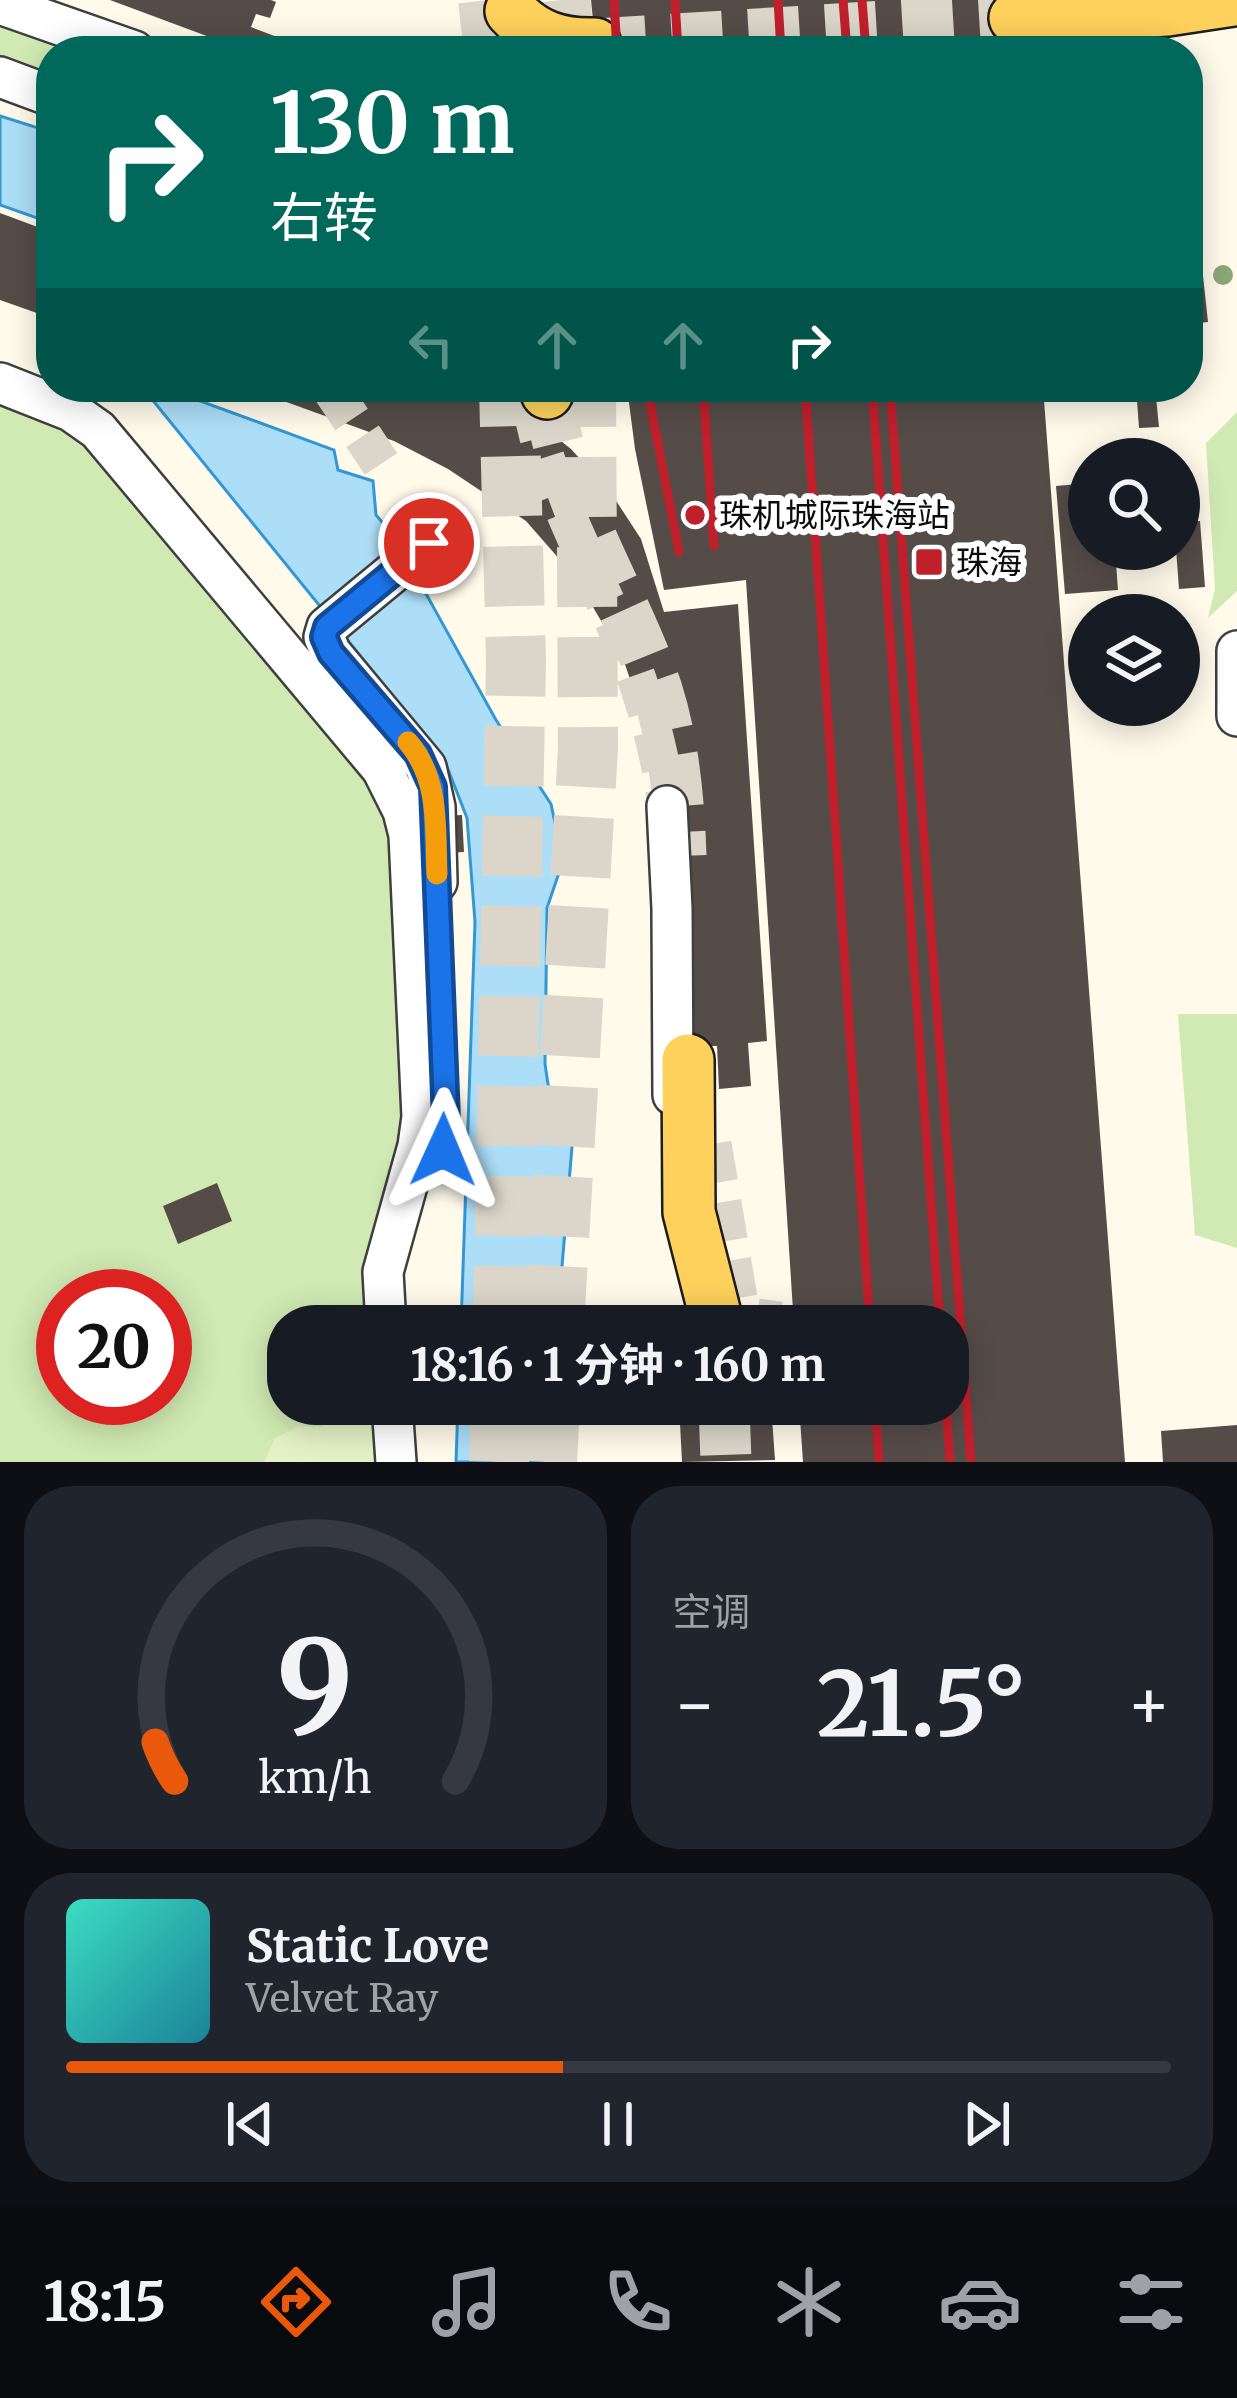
<!DOCTYPE html>
<html lang="zh">
<head>
<meta charset="utf-8">
<style>
  body { margin:0; font-family:Merriweather,"Noto Sans SC",serif; background:#20242c; color:#f1f3f6; height:100vh; display:flex; flex-direction:column; font-size:45px; white-space:nowrap }
  * { box-sizing:border-box; margin:0 }
  p { font-size:39px; color:#9ea1a6 }
  .icon { flex:none; width:66px; height:66px; fill:none; stroke:currentColor; stroke-width:2; stroke-linecap:round; stroke-linejoin:round }
  .map { position:relative; height:1462px; overflow:hidden }
  .panel { display:flex; flex-direction:column; gap:24px; padding:24px; background:#0d0f14; flex:1 }
  .panel>* { flex:none }
  .guide { position:absolute; left:36px; top:36px; width:1167px; height:366px; border-radius:48px; box-shadow:0 6px 30px #0003; background:#00695c; color:#fff; overflow:hidden }
  .tools { position:absolute; left:1068px; top:438px; display:grid; gap:24px }
  .tools a { display:grid; place-items:center; width:132px; height:132px; border-radius:50%; background:#171b24; box-shadow:0 6px 30px #0003; font-size:60px }
  .speed { position:absolute; left:36px; top:1269px; display:flex; gap:24px; font-size:60px; font-weight:700; text-align:center }
  .speed>* { display:grid; place-content:center; width:156px; height:156px; border-radius:50%; background:#171b24; box-shadow:0 6px 30px #0003; line-height:1 }
  .speed .limit { border:18px solid #d22; background:#fff; color:#111 }
  .pin { position:absolute; display:grid; place-items:center; width:102px; height:102px; color:#fff; margin:-51px; border:6px solid #fff; border-radius:50%; box-shadow:0 3px 12px #0007 }
  .me { position:absolute; width:132px; margin:-66px; rotate:1deg; stroke-linejoin:round; filter:drop-shadow(0 0 9px #0008) }
  .turn { display:flex; align-items:center; gap:42px; height:252px; padding:0 36px; font-size:54px }
  .turn .icon { width:156px; height:156px; stroke-width:2.5 }
  .turn b { display:block; font-size:84px; line-height:102px }
  .lanes { display:flex; align-items:center; height:114px; padding:0 36px; background:#0003; justify-content:center; gap:60px; direction:ltr }
  .lanes .off { opacity:.35 }
  .big { font-size:90px; font-weight:700; line-height:1.1 }
  .panel .tile { flex:1; display:flex; flex-direction:column; justify-content:center; gap:18px; min-width:0; padding:0 42px; border-radius:48px; background:#20242c }
  .panel .dial { align-items:center; gap:0 }
  .dial svg { height:312px; overflow:visible; fill:none; stroke:#363941; stroke-width:7; stroke-linecap:round; text-anchor:middle }
  .dial text { fill:#f1f3f6; stroke:none }
  .song { display:flex; align-items:center; gap:36px }
  .cover { width:144px; height:144px; border-radius:18px; background:linear-gradient(135deg,hsl(170 70% 55%),hsl(190 70% 35%)) }
  .played { height:12px; border-radius:6px; background:linear-gradient(90deg,#ea580c 45%,#363941 45%) }
  .keys { display:flex; justify-content:space-around; direction:ltr }
  .heat { display:flex; justify-content:space-between; align-items:center; font-size:66px; direction:ltr }
  .panel .tiles { flex:1; display:grid; gap:24px; grid-template-columns:1fr 1fr }
  .tile:last-child { grid-column:span 2 }
  .trip { position:absolute; left:267px; top:1305px; width:702px; height:120px; border-radius:48px; background:#171b24; box-shadow:0 6px 30px #0003; font-weight:700; line-height:120px; text-align:center }
  .tab-bar { display:flex; height:192px; justify-content:space-around; align-items:center; background:#090b0e; color:#9ea1a6 }
  .tab-bar .icon { width:84px; height:84px }
  .tab-bar .selected { color:#ea580c }
  .tab-bar b { font-size:54px; color:#f1f3f6 }
  .map>svg:first-child { display:block }
</style>
</head>
<body>
<div class="map">
<svg width="1237" height="1462" viewBox="0 0 1237 1462">
  <rect width="100%" height="100%" fill="#fffaea"/>
  <g fill="#d1eab3" fill-rule="evenodd">
    <path d="M 0,8 L 97,51 L 51,51 L 51,91 L 0,73 Z"/>
    <path d="M 0,396 L 78,429 L 365,768 L 394,837 L 409,1117 L 374,1326 L 288,1326 L 288,1404 L 380,1404 L 385,1462 L 0,1462 ZM 63,1296 L 165,1296 L 165,1398 L 63,1398 Z"/>
    <path d="M 1237,412 L 1237,591 L 1208,618 L 1215,589 L 1206,443 Z"/>
    <path d="M 1178,1014 L 1237,1014 L 1237,1248 L 1195,1235 Z"/>
  </g>
  <path fill="#e3f1c5" d="M 338,1404 L 367,1404 L 374,1411 L 380,1462 L 264,1462 L 275,1438 L 299,1426 L 321,1427 Z"/>
  <g fill="#addef8" stroke="#3297d2" stroke-width="3">
    <path d="M 0,116 L 51,132 L 51,223 L 0,205 Z"/>
    <path d="M 142,387 L 162,387 L 334,450 L 338,470 L 373,481 L 376,515 L 394,536 L 496,720 L 551,804 L 563,861 L 547,908 L 545,1064 L 552,1111 L 560,1126 L 573,1135 L 557,1326 L 461,1326 L 475,922 L 467,818 L 444,759 Z"/>
    <path d="M 458,1404 L 549,1404 L 543,1462 L 456,1462 Z"/>
  </g>
  <g fill="#554c48">
    <path d="M 110,0 L 271,0 L 276,2 L 270,18 L 256,14 L 251,27 L 285,40 L 281,51 L 247,51 Z"/>
    <path d="M 591,0 L 1014,0 L 1018,51 L 596,51 Z"/>
    <path d="M 0,213 L 51,232 L 51,318 L 0,300 Z"/>
    <path d="M 1201,257 L 1208,322 L 1188,324 L 1188,258 Z"/>
    <path d="M 245,387 L 493,387 L 571,449 L 611,493 L 641,539 L 664,612 L 738,604 L 767,1041 L 748,1043 L 751,1086 L 719,1089 L 717,1046 L 692,1046 L 676,826 L 664,776 L 622,656 L 575,577 L 526,521 L 448,469 L 394,441 Z"/>
    <path d="M 627,387 L 1043,387 L 1125,1462 L 803,1462 L 799,1404 L 948,1404 L 948,1326 L 794,1326 L 746,580 L 664,590 L 635,449 Z"/>
    <path d="M 1136,387 L 1155,387 L 1159,427 L 1139,428 Z"/>
    <path d="M 1089,483 L 1089,549 L 1115,549 L 1118,590 L 1065,594 L 1056,486 Z"/>
    <path d="M 1200,521 L 1205,587 L 1179,589 L 1176,549 L 1179,549 L 1179,522 Z"/>
    <path d="M 462,815 L 464,852 L 442,853 L 441,816 Z"/>
    <path d="M 217,1183 L 232,1221 L 178,1244 L 163,1206 Z"/>
    <path d="M 679,1404 L 771,1404 L 775,1460 L 682,1462 Z"/>
    <path d="M 1237,1425 L 1237,1462 L 1163,1462 L 1161,1431 Z"/>
  </g>
  <g fill="none" stroke-linecap="round" stroke-linejoin="round">
    <g stroke="#dbd6c9" stroke-width="39" stroke-dasharray="39 20" stroke-linecap="butt">
      <path d="M 330,387 L 381,464"/>
      <path d="M 531,400 C 543,475 579,541 609,610 C 638,674 658,736 667,806"/>
      <path d="M 712,1144 L 738,1298 L 757,1318 L 780,1321"/>
    </g>
    <g stroke="#dbd6c9" stroke-width="51" stroke-dasharray="51 26" stroke-linecap="butt">
      <path d="M 595,44 L 1015,18"/>
      <path d="M 547,393 C 554,427 561,460 573,492 C 597,559 634,622 657,690 C 674,744 679,800 681,856"/>
      <path d="M 724,1404 L 726,1462"/>
    </g>
    <g stroke="#dbd6c9" stroke-width="60" stroke-dasharray="60 30" stroke-linecap="butt">
      <path d="M 488,0 L 494,51"/>
      <path d="M 560,0 L 566,51"/>
      <path d="M 503,1326 L 516,661 L 509,387"/>
      <path d="M 554,1326 L 588,748 L 586,387"/>
      <path d="M 499,1462 L 501,1404"/>
      <path d="M 547,1462 L 550,1404"/>
    </g>
    <defs>
      <g id="minor">
        <path d="M 0,4 L 134,51"/>
        <path d="M 0,77 L 51,96"/>
        <path d="M 0,383 L 71,411 L 98,430 L 382,769 L 403,811 L 409,835 L 422,1117 L 418,1146 L 383,1272 L 386,1326"/>
        <path d="M 429,543 L 327,627 L 324,637 L 331,653 L 426,767 L 435,807 L 437,882"/>
        <path d="M 1237,651 L 1237,716"/>
        <path d="M 667,806 L 672,909 L 673,1095"/>
        <path d="M 392,1404 L 396,1462"/>
      </g>
      <g id="major">
        <path d="M 511,11 C 534,37 561,45 595,44"/>
        <path d="M 1015,18 L 1167,10 L 1233,0"/>
        <path d="M 546,387 L 547,393"/>
        <path d="M 688,1060 L 689,1212 L 718,1326"/>
      </g>
    </defs>
    <use href="#minor" stroke="#3f3f3f" stroke-width="44"/>
    <use href="#major" stroke="#1d1d1d" stroke-width="56"/>
    <use href="#minor" stroke="#fff" stroke-width="39"/>
    <use href="#major" stroke="#fed15c" stroke-width="51"/>
    <g stroke="#c01f2c" stroke-width="9">
      <path d="M 614,0 L 617,51"/>
      <path d="M 675,0 L 678,51"/>
      <path d="M 778,0 L 781,51"/>
      <path d="M 843,0 L 847,51"/>
      <path d="M 862,0 L 866,51"/>
      <path d="M 647,387 L 679,552"/>
      <path d="M 703,387 L 714,546"/>
      <path d="M 805,387 L 870,1326"/>
      <path d="M 872,387 L 940,1326"/>
      <path d="M 890,387 L 971,1462"/>
      <path d="M 875,1404 L 879,1462"/>
      <path d="M 946,1404 L 950,1462"/>
    </g>
  </g>
  <circle fill="#8ba878" cx="1223" cy="275" r="10"/>
  <g fill="none" stroke-linecap="round" stroke-linejoin="round">
    <defs>
      <path id="route" d="M 429,543 L 327,627 L 324,637 L 331,653 L 418,754 L 433,787 L 446,1120 L 443,1150"/>
    </defs>
    <use href="#route" stroke="#114b97" stroke-width="30"/>
    <use href="#route" stroke="#1a73e8" stroke-width="21"/>
    <path stroke="#f59e0b" stroke-width="21" d="M 408,742 C 440,780 435,826 437,874"/>
  </g>
  <g fill="#c01f2c" stroke="#fff" stroke-width="4.5">
    <circle cx="695" cy="515" r="12"/>
    <rect x="914" y="547" width="30" height="30" rx="6"/>
  </g>
  <g text-anchor="middle" stroke-width="12" stroke-linejoin="round" paint-order="stroke">
    <g font-size="33" fill="#0c0c0c" stroke="#fff" text-anchor="start">
      <text x="719" y="527">珠机城际珠海站</text>
      <text x="956" y="574">珠海</text>
    </g>
  </g>
</svg>
<div class="tools">
<a><svg class="icon" aria-label="search" viewBox="0 0 24 24"><circle cx="10" cy="10" r="6"/><path d="M15 15l6 6"/></svg></a>
<a><svg class="icon" aria-label="layers" viewBox="0 0 24 24"><path d="M12 4l9 5-9 5-9-5zM3 14l9 5 9-5"/></svg></a>
</div>
<div class="speed"><div class="limit">20</div></div>
<div class="pin" style="left:429px;top:543px;background:#d93025"><svg class="icon" aria-label="arrive" viewBox="0 0 24 24"><path d="M6 21V4h12l-3 4 3 4H6"/></svg></div>
<svg class="me" style="left:443px;top:1150px" viewBox="-20 -20 40 40"><path d="M0-17L14 15 0 8-14 15z" fill="#1a73e8" stroke="#fff" stroke-width="4"/></svg>
<div class="trip">18:16 · 1 分钟 · 160 m</div>
<div class="guide">
<div class="turn"><svg class="icon" aria-label="right" viewBox="0 0 24 24"><path d="M7 20v-9h11M14 6l5 5-5 5"/></svg><div><b>130 m</b>右转</div></div>
<div class="lanes"><svg class="icon off" aria-label="left" viewBox="0 0 24 24"><path d="M17 20v-9H6M10 6l-5 5 5 5"/></svg><svg class="icon off" aria-label="ahead" viewBox="0 0 24 24"><path d="M12 20V5M6 11l6-6 6 6"/></svg><svg class="icon off" aria-label="ahead" viewBox="0 0 24 24"><path d="M12 20V5M6 11l6-6 6 6"/></svg><svg class="icon" aria-label="right" viewBox="0 0 24 24"><path d="M7 20v-9h11M14 6l5 5-5 5"/></svg></div>
</div>
</div>
<section class="panel">
<div class="tiles">
<div class="tile dial"><svg viewBox="0 0 100 80">
<path d="M14 69A42 42 0 1 1 86 69"/>
<path d="M14 69A42 42 0 0 1 9 59" stroke="#ea580c"/>
<text x="50" y="56" font-size="32" font-weight="700">9</text>
<text x="50" y="72" font-size="11">km/h</text>
</svg></div>
<div class="tile"><p>空调</p>
<div class="heat"><a>−</a><b class="big">21.5°</b><a>+</a></div>
</div>
<div class="tile">
<div class="song"><i class="cover"></i><div><b>Static Love</b><p>Velvet Ray</p></div></div>
<div class="played"></div>
<div class="keys"><svg class="icon" aria-label="previous" viewBox="0 0 24 24"><path d="M18 5L8 12l10 7zM5 5v14"/></svg><svg class="icon" aria-label="pause" viewBox="0 0 24 24"><path d="M8 5v14M16 5v14"/></svg><svg class="icon" aria-label="next" viewBox="0 0 24 24"><path d="M6 5l10 7-10 7zM19 5v14"/></svg></div>
</div>
</div>
</section>
<nav class="tab-bar">
<b>18:15</b>
<svg class="icon selected" aria-label="directions" viewBox="0 0 24 24"><path d="M12 3l9 9-9 9-9-9zM9 14v-3h6M13 9l2 2-2 2"/></svg>
<svg class="icon" aria-label="music" viewBox="0 0 24 24"><path d="M9 18V5l10-2v13"/><circle cx="6" cy="18" r="3"/><circle cx="16" cy="16" r="3"/></svg>
<svg class="icon" aria-label="phone" viewBox="0 0 24 24"><path d="M5 4h4l2 5-3 2q2 4 5 5l2-3 5 2v4C11 20 4 13 5 4z"/></svg>
<svg class="icon" aria-label="climate" viewBox="0 0 24 24"><path d="M12 3v18M4 7l16 10M4 17L20 7"/></svg>
<svg class="icon" aria-label="car" viewBox="0 0 24 24"><path d="M5 17H2v-5l4-1 3-4h7l3 4 3 1v5h-3M9 17h6M6 11h13"/><circle cx="7" cy="17" r="2"/><circle cx="17" cy="17" r="2"/></svg>
<svg class="icon" aria-label="filters" viewBox="0 0 24 24"><path d="M4 7h16M4 17h16"/><circle cx="9" cy="7" r="2"/><circle cx="15" cy="17" r="2"/></svg>
</nav>
</body>
</html>
